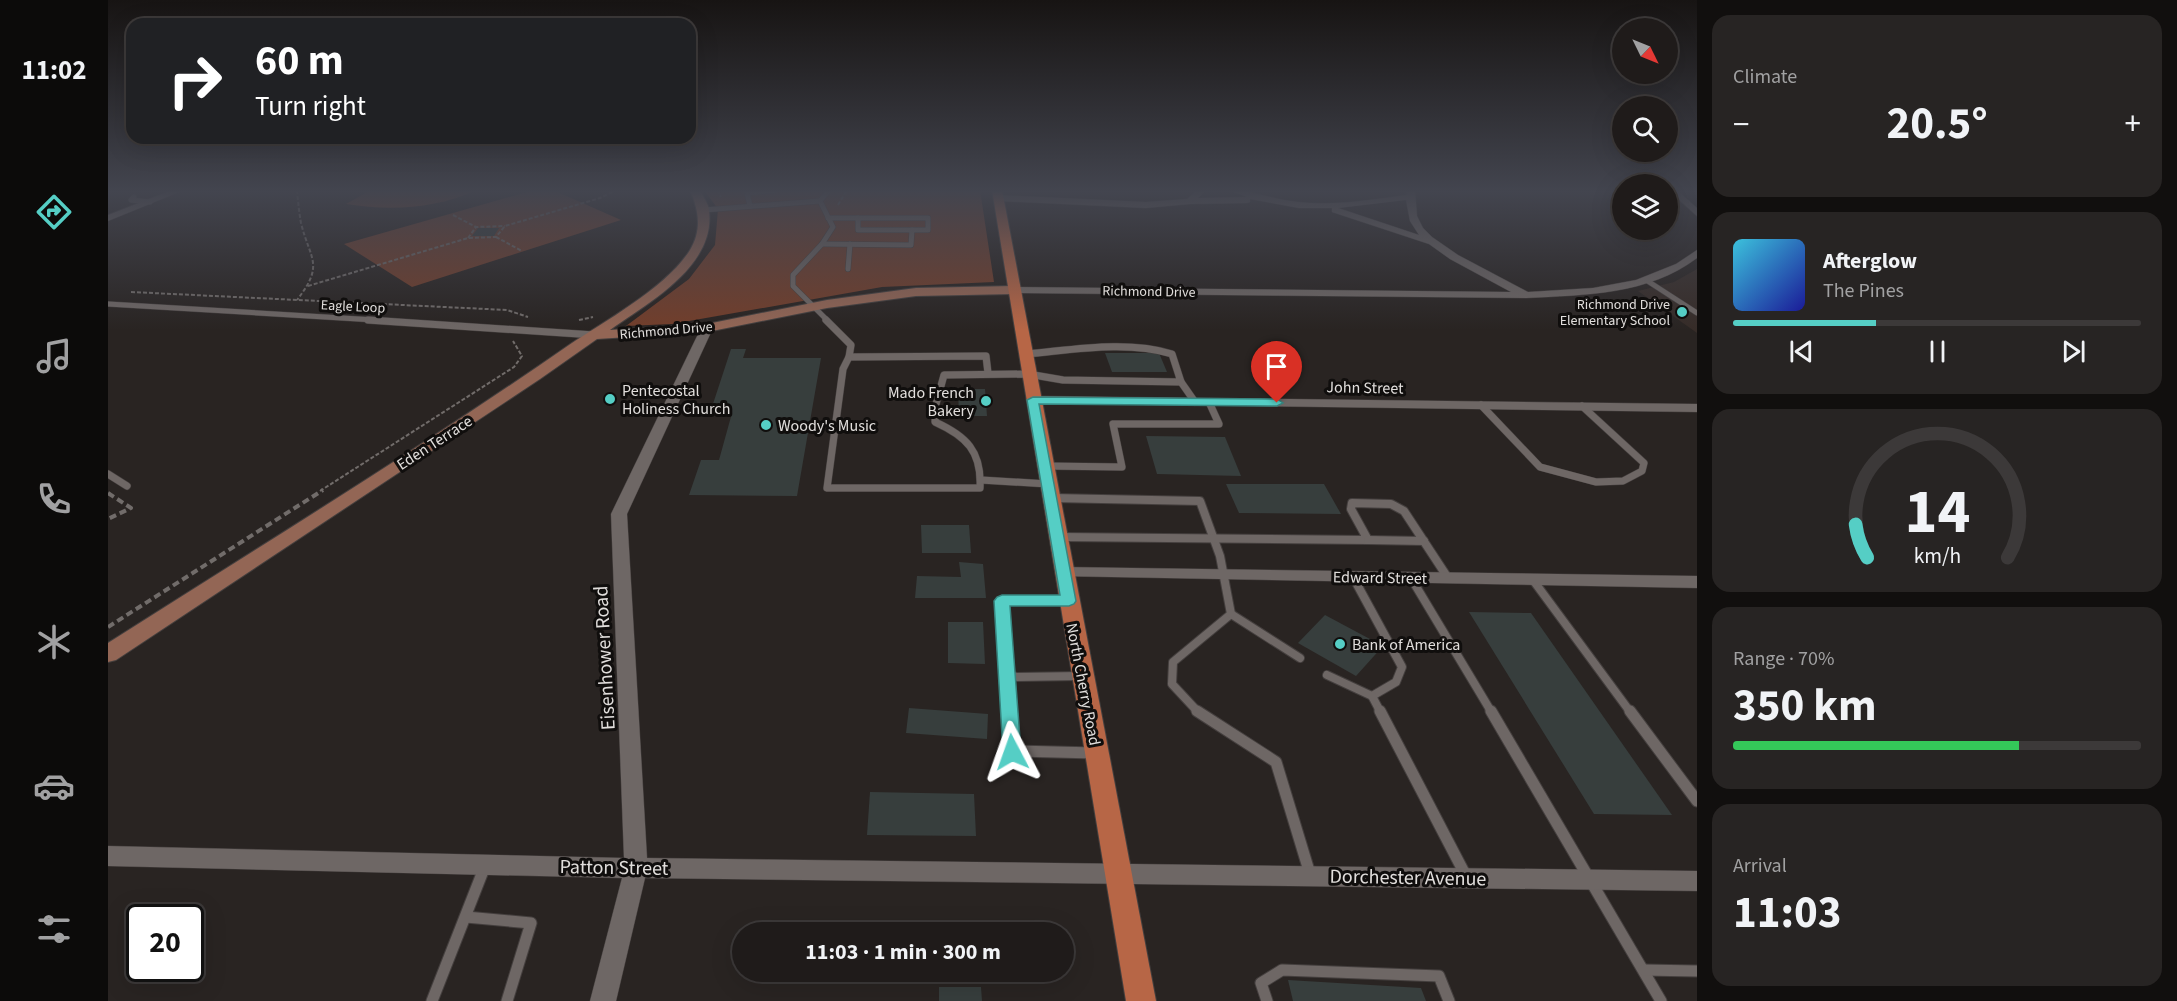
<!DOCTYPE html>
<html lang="en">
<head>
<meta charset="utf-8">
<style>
  body { margin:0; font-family:"Source Sans 3",sans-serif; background:#272423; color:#f1f3f6; height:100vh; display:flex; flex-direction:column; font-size:22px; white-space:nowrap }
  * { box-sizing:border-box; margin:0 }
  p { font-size:20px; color:#a1a1a2 }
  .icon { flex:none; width:33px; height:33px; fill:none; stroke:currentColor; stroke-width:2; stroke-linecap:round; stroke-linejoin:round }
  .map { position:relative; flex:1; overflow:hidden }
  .side { display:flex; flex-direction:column; gap:15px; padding:15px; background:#110f0e; width:480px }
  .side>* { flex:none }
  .banner { position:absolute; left:18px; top:18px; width:570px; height:126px; border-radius:18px; box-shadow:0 6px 24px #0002,0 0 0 2px #3c3939; background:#202124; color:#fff; overflow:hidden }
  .needle { width:39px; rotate:133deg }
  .fabs { position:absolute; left:1504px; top:18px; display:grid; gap:12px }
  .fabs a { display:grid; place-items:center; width:66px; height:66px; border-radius:50%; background:#1f1b1a; box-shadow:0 6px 24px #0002,0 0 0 2px #3c3939; font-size:30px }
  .speed { position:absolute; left:18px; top:904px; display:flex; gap:12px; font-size:30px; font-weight:700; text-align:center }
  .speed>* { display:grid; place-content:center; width:78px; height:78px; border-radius:50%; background:#1f1b1a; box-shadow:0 6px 24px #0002,0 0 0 2px #3c3939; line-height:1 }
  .speed .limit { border:3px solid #111; border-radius:9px; background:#fff; color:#111 }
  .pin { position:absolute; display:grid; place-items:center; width:51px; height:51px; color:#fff; margin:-62px -26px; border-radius:50% 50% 50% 0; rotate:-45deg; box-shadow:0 0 6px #0007 }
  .pin .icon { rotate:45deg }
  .me { position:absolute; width:66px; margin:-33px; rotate:356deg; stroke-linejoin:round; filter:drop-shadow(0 0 4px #0008) }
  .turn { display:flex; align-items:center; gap:21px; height:126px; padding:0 30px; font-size:27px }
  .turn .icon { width:78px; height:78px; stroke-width:2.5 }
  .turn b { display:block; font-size:42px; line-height:51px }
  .big { font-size:45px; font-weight:700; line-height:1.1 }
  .side .tile { flex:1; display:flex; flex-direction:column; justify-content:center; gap:9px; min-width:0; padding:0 21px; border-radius:18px; background:#272423 }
  .side .dial { align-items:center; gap:0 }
  .dial svg { height:156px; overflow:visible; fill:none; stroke:#3c3939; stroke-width:7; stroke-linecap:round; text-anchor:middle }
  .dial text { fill:#f1f3f6; stroke:none }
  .song { display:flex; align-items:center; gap:18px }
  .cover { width:72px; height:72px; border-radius:9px; background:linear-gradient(135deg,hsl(190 70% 55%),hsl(240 70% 35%)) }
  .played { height:6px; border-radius:3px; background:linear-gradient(90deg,#55cec5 35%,#3c3939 35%) }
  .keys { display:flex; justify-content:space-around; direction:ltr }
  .heat { display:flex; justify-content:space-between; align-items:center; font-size:33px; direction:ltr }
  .charge { height:9px; border-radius:4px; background:linear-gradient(90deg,#34c759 70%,#3c3939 0) }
  .trip { position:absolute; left:624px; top:922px; width:342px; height:60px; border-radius:30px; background:#1f1b1a; box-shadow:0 6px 24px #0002,0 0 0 2px #3c3939; font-weight:700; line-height:60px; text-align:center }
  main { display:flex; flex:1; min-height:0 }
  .menu { display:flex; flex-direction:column; width:108px; justify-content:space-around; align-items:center; background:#0c0b0a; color:#a1a1a2 }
  .menu .icon { width:42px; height:42px }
  .menu .selected { color:#55cec5 }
  .menu b { font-size:27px; color:#f1f3f6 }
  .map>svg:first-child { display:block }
</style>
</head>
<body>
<main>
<nav class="menu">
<b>11:02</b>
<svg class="icon selected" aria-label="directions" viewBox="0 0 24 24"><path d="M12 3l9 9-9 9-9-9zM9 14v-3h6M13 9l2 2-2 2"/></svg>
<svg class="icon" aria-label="music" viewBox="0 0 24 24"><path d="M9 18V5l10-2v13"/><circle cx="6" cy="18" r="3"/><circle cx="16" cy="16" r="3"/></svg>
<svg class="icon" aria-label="phone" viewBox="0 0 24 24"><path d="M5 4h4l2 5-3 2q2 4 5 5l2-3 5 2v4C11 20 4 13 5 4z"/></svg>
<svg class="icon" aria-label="climate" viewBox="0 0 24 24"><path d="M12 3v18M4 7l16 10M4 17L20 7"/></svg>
<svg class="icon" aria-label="car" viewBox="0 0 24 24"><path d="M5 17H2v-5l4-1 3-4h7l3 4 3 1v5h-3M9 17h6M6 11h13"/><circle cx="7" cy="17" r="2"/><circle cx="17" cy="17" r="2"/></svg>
<svg class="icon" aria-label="filters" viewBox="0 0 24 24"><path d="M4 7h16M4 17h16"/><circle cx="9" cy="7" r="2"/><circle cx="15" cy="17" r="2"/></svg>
</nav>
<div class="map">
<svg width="1589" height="1001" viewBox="0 0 1589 1001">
  <rect width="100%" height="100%" fill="#292422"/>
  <path fill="#362c28" d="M 1589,269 L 1589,333 L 1530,291 L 1566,282 Z"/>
  <g fill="#723e2b">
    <path d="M 263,190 L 369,190 C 327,209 282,211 238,204 Z"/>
    <path d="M 426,190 L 445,190 L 513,220 L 304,287 L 236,244 Z"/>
    <path d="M 596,190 L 872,190 L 886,282 L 774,287 L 564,324 L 518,326 L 581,279 L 607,245 L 610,209 Z"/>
  </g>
  <g fill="#373e3d">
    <path d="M 370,228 L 391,228 L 386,236 L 364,236 Z"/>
    <path d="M 623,349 L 638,349 L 635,358 L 713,358 L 689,496 L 581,495 L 593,460 L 611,460 L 624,413 L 602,413 Z"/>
    <path d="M 997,353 L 1051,353 L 1059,372 L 1004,372 Z"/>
    <path d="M 850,389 L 877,389 L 879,416 L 851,416 Z"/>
    <path d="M 1038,436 L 1117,437 L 1133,476 L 1049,474 Z"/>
    <path d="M 1118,484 L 1216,484 L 1233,514 L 1131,513 Z"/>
    <path d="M 813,525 L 861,525 L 863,553 L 814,553 Z"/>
    <path d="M 851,562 L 875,564 L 878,598 L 807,598 L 809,576 L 853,577 Z"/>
    <path d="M 1361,612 L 1423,613 L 1564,815 L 1486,814 Z"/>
    <path d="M 1217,615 L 1275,646 L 1248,676 L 1190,643 Z"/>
    <path d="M 840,622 L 875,622 L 877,664 L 840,663 Z"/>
    <path d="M 801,708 L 880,714 L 879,739 L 798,733 Z"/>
    <path d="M 762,792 L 866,794 L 868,836 L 759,835 Z"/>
    <path d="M 1180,980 L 1313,988 L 1318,1001 L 1185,1001 Z"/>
    <path d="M 831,987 L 873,987 L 874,1001 L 831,1001 Z"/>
  </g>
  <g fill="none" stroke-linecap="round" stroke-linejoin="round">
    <defs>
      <g id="lane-far3">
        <path d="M 26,197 L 23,200 L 42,202"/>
        <path d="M 642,206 L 639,193 L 668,190"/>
        <path d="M 596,210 L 712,201"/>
        <path d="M 750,218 L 750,230 L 804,230"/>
        <path d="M 714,244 L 803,245 L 804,230 L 820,230 L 820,218 L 720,218"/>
        <path d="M 740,269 L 742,244"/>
        <path d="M 1538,280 L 1589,313"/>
        <path d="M 0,304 L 284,321"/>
        <path d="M 720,321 L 685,286 L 685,275 L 714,244 L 725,227 L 712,201 L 721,190"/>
      </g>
      <g id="lane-far2">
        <path d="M 260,320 L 486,335"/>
        <path d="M 718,320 L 743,345 L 741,357 L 878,356 L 880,373"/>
        <path d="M 741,357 L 735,369 L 719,488 L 872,488 C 874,451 858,436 827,422 L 828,404 L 836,375 L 920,374 L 955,380 L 1073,382 L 1064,354 C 1018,340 965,350 918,354"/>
        <path d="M 1073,382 L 1087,402"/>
        <path d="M 1373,405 L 1432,467 L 1488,482 L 1515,481 L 1534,471 L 1536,463 L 1474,406"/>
        <path d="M 938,466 L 1014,467 L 1005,424 L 1111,424 L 1101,402"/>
        <path d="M 0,474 L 19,486"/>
        <path d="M 873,480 L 940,484"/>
      </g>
      <g id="lane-far1">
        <path d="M 945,498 L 1092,501 L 1112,556 L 1123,614 L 1065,662 L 1064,684 L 1091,713"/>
        <path d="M 952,537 L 1260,540 L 1243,509 L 1244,503 L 1283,504 L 1296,511 L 1340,578"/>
        <path d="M 1260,540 L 1316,541"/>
        <path d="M 1245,577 L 1294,667 L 1288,682 L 1264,696"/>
        <path d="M 1303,578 L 1384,713"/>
        <path d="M 1425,580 L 1523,713"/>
        <path d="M 1123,614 L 1192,658"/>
        <path d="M 1219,675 L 1264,696 L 1273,713"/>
        <path d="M 899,677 L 894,601 L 961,601"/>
        <path d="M 901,713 L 899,677 L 973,676"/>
      </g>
      <g id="lane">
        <path d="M 901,711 L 904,751 L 987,753"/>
        <path d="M 1089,711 L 1168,762 L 1202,874"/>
        <path d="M 1272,711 L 1358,876"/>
        <path d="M 1383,711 L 1553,1001"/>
        <path d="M 1522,711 L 1589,801"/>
        <path d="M 358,917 L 423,923 L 399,1001"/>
        <path d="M 1536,970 L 1589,971"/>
        <path d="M 324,1001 L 377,866"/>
        <path d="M 1159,1001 L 1153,983 L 1174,970 L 1331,976 L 1341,1001"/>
      </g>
      <g id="street">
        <path d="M 64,190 L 76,190 L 0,221 L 0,215 Z"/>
        <path d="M 1089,190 L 1098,190 L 1090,198 L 1139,197 L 1121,190 C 1144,190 1167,200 1190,202 C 1226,206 1262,200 1298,195 L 1299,190 L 1307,190 L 1309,216 L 1315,228 L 1324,237 L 1350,255 L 1420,292 L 1485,288 L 1528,280 L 1568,264 L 1589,250 L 1589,258 C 1540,295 1477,295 1418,298 L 905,293 L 900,290 L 905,287 L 1403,292 L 1342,259 L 1321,244 L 1224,212 L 1224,208 L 1191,208 L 1142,199 L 1142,202 L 1139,203 L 1082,204 L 1038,208 L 890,201 L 886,198 L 890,195 L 1038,202 L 1079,199 ZM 1298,200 L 1302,221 L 1311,235 L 1230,208 Z"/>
        <path d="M 1560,190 L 1569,190 L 1589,208 L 1589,216 Z"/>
        <path d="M 599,325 L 605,328 L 519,514 L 539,858 L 1589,871 L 1589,891 L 537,878 L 508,1001 L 482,1001 L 514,878 L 0,866 L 0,846 L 516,858 L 503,514 L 593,328 Z"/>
        <path d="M 925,396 L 1589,404 L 1589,412 L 920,403 L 919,400 L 920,397 Z"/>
        <path d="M 955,567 L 1589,576 L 1589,588 L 949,576 L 947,572 L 949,568 Z"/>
      </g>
      <path id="secondary" d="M 582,190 L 592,190 C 595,197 601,204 601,211 C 608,266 540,303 502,330 L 599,324 L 719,300 L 808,288 L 905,286 L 911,290 L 905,294 L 808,296 L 719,308 L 599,332 L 489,339 L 432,379 L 8,660 L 0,662 L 0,643 C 154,545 311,449 461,345 C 497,321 559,287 582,250 C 594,230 591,211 582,190 Z"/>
      <path id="primary" d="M 884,190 L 894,190 L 1048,1001 L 1018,1001 Z"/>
    </defs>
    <use href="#lane-far3" stroke="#443f3e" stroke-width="6"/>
    <use href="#lane-far2" stroke="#443f3e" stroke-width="8"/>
    <use href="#lane-far1" stroke="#443f3e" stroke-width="10"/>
    <use href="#lane" stroke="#443f3e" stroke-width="13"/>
    <use href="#street" stroke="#443f3e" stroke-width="1"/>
    <use href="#secondary" stroke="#443f3e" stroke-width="2"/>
    <use href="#primary" stroke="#443f3e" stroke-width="2"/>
    <g stroke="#716c6a" stroke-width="2" stroke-dasharray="4 2" stroke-linecap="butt">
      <path d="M 189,190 C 190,201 191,212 193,223 C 202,260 217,264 189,300"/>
      <path d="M 609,190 L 613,197"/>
      <path d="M 730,205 L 739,190"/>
      <path d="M 345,215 L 368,227"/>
      <path d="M 388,237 L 414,251"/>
      <path d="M 360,238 L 368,227 L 397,226"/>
      <path d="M 200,286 L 360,238 L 388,237 L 397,226 L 492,198 L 508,190"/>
      <path d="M 23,292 L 399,310 L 420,317"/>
      <path d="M 471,320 L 485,317"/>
      <path d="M 212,491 L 406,367 L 414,356 L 405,341"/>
    </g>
    <g stroke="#716c6a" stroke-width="4" stroke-dasharray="7 4" stroke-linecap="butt">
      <path d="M 0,493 L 23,508 L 0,519"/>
      <path d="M 0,627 L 215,490"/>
    </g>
    <use href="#lane-far3" stroke="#6e6765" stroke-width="5"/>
    <use href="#lane-far2" stroke="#6e6765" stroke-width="7"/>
    <use href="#lane-far1" stroke="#6e6765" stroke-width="8"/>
    <use href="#lane" stroke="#6e6765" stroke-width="11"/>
    <use href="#street" fill="#6e6765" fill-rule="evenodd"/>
    <use href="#secondary" fill="#936655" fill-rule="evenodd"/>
    <use href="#primary" fill="#b76646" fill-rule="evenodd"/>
  </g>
  <linearGradient id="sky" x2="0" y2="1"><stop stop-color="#171413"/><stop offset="0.58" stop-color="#43454f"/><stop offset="1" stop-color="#43454f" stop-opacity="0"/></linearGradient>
  <rect width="1589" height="330" fill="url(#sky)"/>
  <path fill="#55cec5" stroke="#378680" stroke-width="1.5" d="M 925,397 L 1169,399 L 1175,403 L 1169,406 L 931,404 L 968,601 L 966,604 L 961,606 L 902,606 L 913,752 L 911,757 L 904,759 L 898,757 L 895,752 L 886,601 L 889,597 L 894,595 L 952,595 L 919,400 Z"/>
  <g fill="#55cec5" stroke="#100e0d" stroke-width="2">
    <circle cx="1574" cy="312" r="6"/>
    <circle cx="502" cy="399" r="6"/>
    <circle cx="878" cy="401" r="6"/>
    <circle cx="658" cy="425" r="6"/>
    <circle cx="1232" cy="644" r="6"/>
  </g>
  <g text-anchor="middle" stroke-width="6" stroke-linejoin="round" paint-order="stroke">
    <g font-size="14" fill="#e1dedc" stroke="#100e0d">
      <text transform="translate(1041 291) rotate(1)" y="5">Richmond Drive</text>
      <text transform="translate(245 306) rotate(3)" y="5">Eagle Loop</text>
      <text transform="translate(558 330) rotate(-5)" y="5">Richmond Drive</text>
    </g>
    <g font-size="14" fill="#e1dedc" stroke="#100e0d" text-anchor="end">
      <text x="1562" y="309">Richmond Drive<tspan x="1562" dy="16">Elementary School</tspan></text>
    </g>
    <g font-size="16" fill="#e1dedc" stroke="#100e0d">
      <text transform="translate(1257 387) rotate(1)" y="6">John Street</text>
      <text transform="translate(326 442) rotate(-33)" y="6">Eden Terrace</text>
      <text transform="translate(1272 577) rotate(1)" y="6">Edward Street</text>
      <text transform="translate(976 684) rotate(79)" y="6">North Cherry Road</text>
    </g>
    <g font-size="16" fill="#e1dedc" stroke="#100e0d" text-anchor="start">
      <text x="514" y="396">Pentecostal<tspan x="514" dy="18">Holiness Church</tspan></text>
      <text x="866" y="398" text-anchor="end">Mado French<tspan x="866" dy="18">Bakery</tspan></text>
      <text x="670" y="431">Woody's Music</text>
      <text x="1244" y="650">Bank of America</text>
    </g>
    <g font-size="20" fill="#e1dedc" stroke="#100e0d">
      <text transform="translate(496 658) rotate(-93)" y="7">Eisenhower Road</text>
      <text transform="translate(506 867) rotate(1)" y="7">Patton Street</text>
      <text transform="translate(1300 877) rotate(1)" y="7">Dorchester Avenue</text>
    </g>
  </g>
</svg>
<div class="fabs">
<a><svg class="needle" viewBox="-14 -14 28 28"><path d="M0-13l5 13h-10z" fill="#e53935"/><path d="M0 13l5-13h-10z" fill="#a1a1a2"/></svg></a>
<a><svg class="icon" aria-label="search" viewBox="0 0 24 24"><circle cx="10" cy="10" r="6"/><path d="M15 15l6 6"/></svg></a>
<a><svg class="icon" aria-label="layers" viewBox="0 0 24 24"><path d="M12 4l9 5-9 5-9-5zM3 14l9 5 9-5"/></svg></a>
</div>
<div class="speed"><div class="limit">20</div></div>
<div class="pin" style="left:1169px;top:403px;background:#d93025"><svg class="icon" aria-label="arrive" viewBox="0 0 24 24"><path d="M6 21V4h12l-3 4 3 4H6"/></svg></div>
<svg class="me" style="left:904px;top:752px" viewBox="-20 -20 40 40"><path d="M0-17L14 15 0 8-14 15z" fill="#55cec5" stroke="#fff" stroke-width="4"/></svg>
<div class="trip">11:03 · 1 min · 300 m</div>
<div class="banner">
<div class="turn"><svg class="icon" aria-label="right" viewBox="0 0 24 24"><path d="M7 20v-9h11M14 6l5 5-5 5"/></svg><div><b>60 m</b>Turn right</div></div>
</div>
</div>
<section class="side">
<div class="tile"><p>Climate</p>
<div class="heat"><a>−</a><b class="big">20.5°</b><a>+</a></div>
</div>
<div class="tile">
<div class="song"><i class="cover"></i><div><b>Afterglow</b><p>The Pines</p></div></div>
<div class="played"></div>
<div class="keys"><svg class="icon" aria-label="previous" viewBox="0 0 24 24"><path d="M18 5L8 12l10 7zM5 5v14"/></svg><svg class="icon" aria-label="pause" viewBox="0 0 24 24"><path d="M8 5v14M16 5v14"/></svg><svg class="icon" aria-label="next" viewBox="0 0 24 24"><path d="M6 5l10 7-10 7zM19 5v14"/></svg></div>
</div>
<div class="tile dial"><svg viewBox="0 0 100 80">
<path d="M14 69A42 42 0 1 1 86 69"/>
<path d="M14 69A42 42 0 0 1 8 52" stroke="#55cec5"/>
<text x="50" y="56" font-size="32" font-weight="700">14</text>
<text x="50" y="72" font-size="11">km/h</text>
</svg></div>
<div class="tile"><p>Range · 70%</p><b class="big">350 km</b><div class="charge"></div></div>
<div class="tile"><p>Arrival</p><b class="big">11:03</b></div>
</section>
</main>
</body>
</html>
